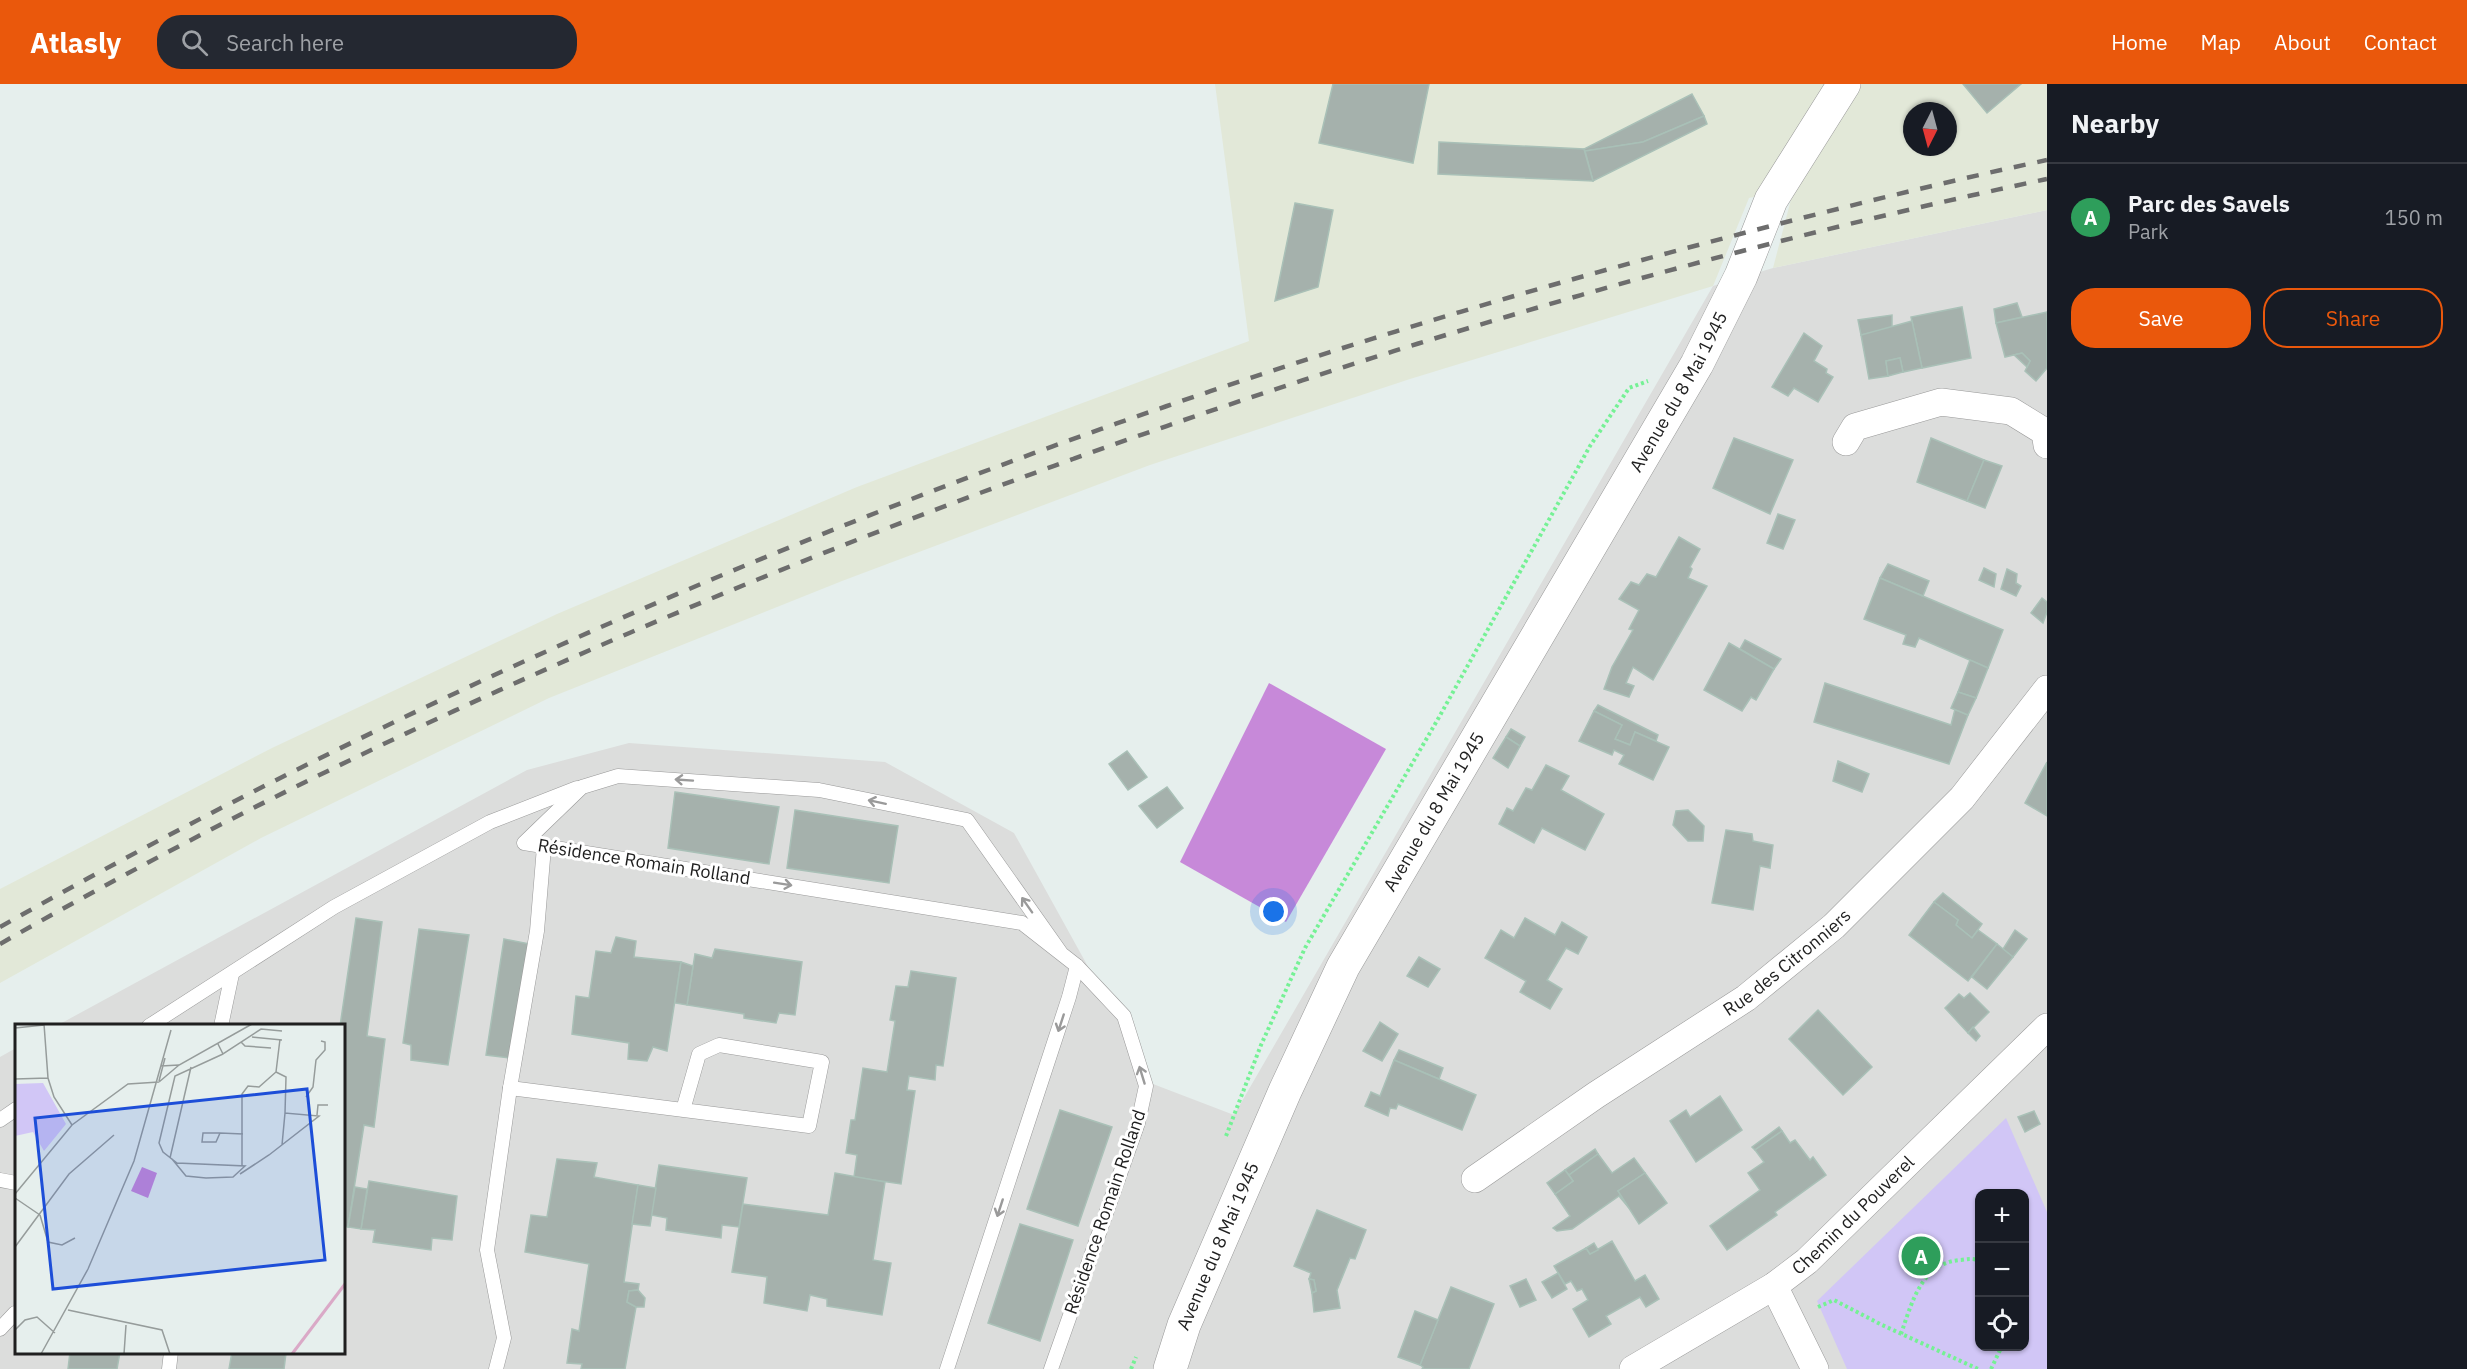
<!DOCTYPE html>
<html lang="en">
<head>
<meta charset="utf-8">
<style>
	:root { --surface:#171b24; --page:#242831; --text:#f1f3f6; --muted:#9ea1a6; --line:#363941; --accent:#ea580c }
	body { margin:0; font-family:"IBM Plex Sans",sans-serif; background:var(--page); color:var(--text) }
	.controls { position:absolute; right:18px; bottom:18px; display:grid; overflow:hidden; border-radius:12px; box-shadow:0 2px 4px #0004 }
	.controls button { width:54px; height:54px; display:grid; place-items:center; padding:0; border:0; border-bottom:2px solid var(--line); background:var(--surface); color:var(--text); font:30px sans-serif }
	.compass { position:absolute; left:1903px; top:18px; width:54px; height:54px; border-radius:50%; background:var(--surface); box-shadow:0 2px 4px #0004; rotate:186deg }
	.you { position:absolute; left:1274px; top:828px; width:21px; height:21px; margin:-15px; border:4px solid #fff; border-radius:50%; background:#1a73e8; box-shadow:0 0 0 9px #1a73e833 }
	.badge { display:grid; place-items:center; width:39px; height:39px; border-radius:50%; background:var(--accent); color:#fff; font-size:20px; font-weight:700 }
	.pin { position:absolute; translate:-50% -50%; border:3px solid #fff; box-shadow:0 2px 6px #0006 }
	.list { margin:0; padding:0; list-style:none }
	h2 { display:flex; justify-content:space-between; align-items:center; height:78px; margin:0; padding:0 24px; font-size:26px }
	h2 small { font-size:20px; font-weight:400; color:var(--muted) }
	.list li { display:grid; grid-template-columns:39px 1fr auto; gap:18px; align-items:center; box-sizing:border-box; height:108px; padding:0 24px; border-top:2px solid var(--line) }
	.list b { display:block; font-size:22px; white-space:nowrap }
	.list p { margin:0; font-size:20px; white-space:nowrap; color:var(--muted) }
	.list em { font-size:20px; font-style:normal; color:var(--muted) }
	.actions { display:flex; gap:12px; padding:18px 24px }
	.actions a { flex:1; padding:14px 0; border:2px solid var(--accent); border-radius:24px; text-align:center; font-size:21px; color:var(--accent) }
	.actions .main { background:var(--accent); color:#fff }
	.icon { flex:none; width:33px; height:33px; fill:none; stroke:currentColor; stroke-width:2; stroke-linecap:round; stroke-linejoin:round }
	.map { position:relative; flex:none; width:2047px; height:1285px; overflow:hidden }
	header { display:flex; align-items:center; gap:36px; box-sizing:border-box; height:84px; padding:0 30px; background:var(--accent); color:#fff }
	header strong { font-size:28px }
	nav { display:flex; gap:33px; margin-inline-start:auto; font-size:21px }
	.search { width:420px; height:54px; background:var(--page); display:flex; align-items:center; gap:15px; box-sizing:border-box; padding:0 21px; border-radius:24px; color:var(--muted); font-size:22px }
	main { display:flex }
	aside { flex:1; background:var(--surface) }
	.map>svg:first-child { display:block }
	.residential { fill:#dcdddc; fill-rule:evenodd }
	.industrial { fill:#e2e8d8; fill-rule:evenodd }
	.park { fill:#d1c6f6; fill-rule:evenodd }
	.pitch { fill:#c789d9 }
	.building { fill:#a5b1ac; stroke:#a9c0b7; stroke-width:1.5 }
	.lines { fill:none; stroke-linecap:round; stroke-linejoin:round }
	.service-casing { stroke:#999; stroke-width:15 }
	.minor-casing { stroke:#999; stroke-width:28 }
	.tertiary-casing { stroke:#999; stroke-width:34 }
	.path { stroke:#75f195; stroke-width:4; stroke-dasharray:3 3; stroke-linecap:butt }
	.service { stroke:#fff; stroke-width:14 }
	.minor { stroke:#fff; stroke-width:27 }
	.tertiary { stroke:#fff; stroke-width:33 }
	.rail { stroke:#6d6d6d; stroke-width:4.5; stroke-dasharray:12 12; stroke-linecap:butt }
	.oneway { stroke:#9a9a9a }
	.labels { text-anchor:middle; stroke-width:6; stroke-linejoin:round; paint-order:stroke }
	.street-label { font-size:18px; fill:#1f1f1f; stroke:#fff }
	.inset-river { fill:none; stroke:#daa9c7; stroke-width:3 }
	.inset-road { fill:none; stroke:#969c9b; stroke-width:1.5 }
	.view { fill:#1d4ed8; fill-opacity:0.15; stroke:#1d4ed8; stroke-width:3 }
	.inset-edge { fill:none; stroke:#1f1f1f; stroke-width:3 }
</style>
</head>
<body>
<header>
<strong>Atlasly</strong>
<div class="search"><svg class="icon" aria-label="search" viewBox="0 0 24 24"><circle cx="10" cy="10" r="6"/><path d="M15 15l6 6"/></svg>Search here</div>
<nav><a>Home</a><a>Map</a><a>About</a><a>Contact</a></nav>
</header>
<main>
<div class="map">
<svg width="2047" height="1285" viewBox="0 0 2047 1285">
	<rect width="100%" height="100%" fill="#e6efed"/>
	<path class="residential" d="M2047,126V1285H0V973L16,964V1268H344V942L58,941L527,686L629,659L885,678L1014,749L1153,1000L1234,1031L1713,202L1773,184ZM1980,1110H2024V1262H1980Z"/>
	<path class="industrial" d="M1215,0H2047V126L1773,184L1794,104L1749,114L1713,202L1410,295L1150,381L842,497L549,614L261,754L0,899V805L272,664L557,530L857,403L1249,257ZM1912,27H1948V63H1912Z"/>
	<path class="park" d="M2006,1034L2047,1128V1285H1847L1817,1217ZM1980,1110H2024V1262H1980Z"/>
	<path class="pitch" d="M1269,599L1386,665L1286,838L1180,778Z"/>
	<g class="building">
		<path d="M1333,0H1429L1413,79L1319,59Z"/>
		<path d="M1963,0H2021L1987,29Z"/>
		<path d="M1692,10L1704,32L1643,58L1585,67L1584,65Z"/>
		<path d="M1704,32L1707,40L1593,97L1585,67L1643,58Z"/>
		<path d="M1439,58L1584,65L1593,97L1438,90Z"/>
		<path d="M1295,119L1333,126L1318,203L1275,217Z"/>
		<path d="M2017,219L2022,233L1996,239L1994,225Z"/>
		<path d="M1962,223L1971,274L1922,284L1911,233Z"/>
		<path d="M2047,228V284L2036,297L2025,287L2030,277L2022,269L2005,273L1996,239Z"/>
		<path d="M1892,231V244L1861,251L1858,236Z"/>
		<path d="M1912,237L1922,284L1903,288L1900,274L1886,277L1888,292L1869,295L1861,251Z"/>
		<path d="M1804,249L1822,262L1814,277L1827,285L1826,289L1833,293L1818,318L1794,304L1788,312L1772,303Z"/>
		<path d="M2022,269L2030,277L2027,283L2014,271Z"/>
		<path d="M1900,274L1903,288L1888,292L1886,277Z"/>
		<path d="M1734,354L1793,376L1770,430L1713,404Z"/>
		<path d="M1931,354L1984,376L1967,417L1917,398Z"/>
		<path d="M1984,376L2002,382L1985,424L1967,417Z"/>
		<path d="M1778,430L1795,436L1783,465L1767,459Z"/>
		<path d="M1679,453L1700,465L1690,483L1692,485L1688,494L1707,502L1653,596L1633,583L1626,599L1634,602L1629,613L1604,605L1612,583L1633,546L1629,545L1639,526L1619,515L1631,498L1639,501L1647,490L1656,493Z"/>
		<path d="M1888,480L1929,497L1923,512L1880,494Z"/>
		<path d="M1984,484L1996,490L1994,503L1979,496Z"/>
		<path d="M2007,485L2017,490L2016,499L2021,502L2016,512L2001,505Z"/>
		<path d="M1880,494L2003,546L1988,584L1919,554L1915,563L1903,560L1906,551L1864,535Z"/>
		<path d="M2042,514L2047,518V528L2043,539L2031,529Z"/>
		<path d="M1745,556L1781,575L1774,585L1740,565Z"/>
		<path d="M1729,559L1774,585L1756,616L1751,613L1742,627L1704,606Z"/>
		<path d="M1970,576L1988,584L1976,614L1958,608Z"/>
		<path d="M1825,599L1951,641L1955,625L1968,631L1949,680L1814,638Z"/>
		<path d="M1958,608L1976,614L1968,631L1951,624Z"/>
		<path d="M1598,621L1658,651L1656,657L1635,648L1630,661L1615,655L1622,641L1594,627Z"/>
		<path d="M1594,627L1622,641L1615,655L1630,661L1635,648L1669,663L1653,696L1619,680L1624,671L1614,666L1612,671L1579,657Z"/>
		<path d="M1511,645L1525,653L1520,662L1506,653Z"/>
		<path d="M1506,653L1520,662L1508,684L1493,674Z"/>
		<path d="M1127,667L1147,693L1128,706L1109,680Z"/>
		<path d="M1838,677L1869,690L1862,708L1833,697Z"/>
		<path d="M2047,678V732L2025,719Z"/>
		<path d="M1546,681L1569,692L1561,706L1604,730L1585,766L1542,744L1534,759L1499,740L1507,724L1513,727L1526,704L1532,706Z"/>
		<path d="M1167,703L1183,724L1157,744L1139,722Z"/>
		<path d="M675,708L779,723L769,780L668,764Z"/>
		<path d="M795,726L898,742L889,799L787,784Z"/>
		<path d="M1688,726L1704,742L1703,757H1688L1673,741L1676,727Z"/>
		<path d="M1726,746L1752,750L1753,757L1773,761L1770,784L1760,782L1753,826L1712,819Z"/>
		<path d="M1943,809L1982,840L1972,854L1956,841L1958,836L1934,818Z"/>
		<path d="M1934,818L1958,836L1956,841L1972,854L1978,846L1997,860L1968,897L1909,851Z"/>
		<path d="M356,834L382,838L367,952L385,955L374,1043L364,1041L348,1143L344,1142V942H340Z"/>
		<path d="M1525,834L1555,851L1562,838L1587,853L1578,870L1566,864L1547,896L1562,905L1550,925L1520,908L1526,897L1485,874L1501,846L1514,854Z"/>
		<path d="M419,845L469,851L448,981L411,976V961L403,959Z"/>
		<path d="M2015,846L2027,855L2013,873L2003,865Z"/>
		<path d="M616,853L636,857L634,873L681,878L667,967L653,963L647,977L628,975L629,959L572,950L576,912L589,914L596,867L611,869Z"/>
		<path d="M504,855L530,860L510,974L486,971Z"/>
		<path d="M1997,860L2013,873L1987,905L1972,893Z"/>
		<path d="M715,865L802,878L795,931L779,929L776,939L744,934V930L687,921L695,870L712,874Z"/>
		<path d="M1419,873L1440,885L1428,903L1407,892Z"/>
		<path d="M681,878L693,882L687,921L675,919Z"/>
		<path d="M911,887L956,894L943,982L936,981L935,996L909,992L907,1006L915,1007L901,1100L854,1093L857,1071L846,1069L851,1036H855L863,984L887,988L895,937L890,936L896,902L908,903Z"/>
		<path d="M1970,909L1989,928L1968,949L1945,924L1959,910L1964,914Z"/>
		<path d="M1818,926L1872,983L1843,1011L1789,955Z"/>
		<path d="M1380,938L1398,950L1382,977L1363,967Z"/>
		<path d="M1973,943L1980,952L1976,957L1968,949Z"/>
		<path d="M1399,966L1443,984L1439,995L1394,976Z"/>
		<path d="M1394,976L1476,1011L1462,1046L1398,1020L1396,1025L1390,1024L1388,1032L1365,1022L1371,1008L1380,1012Z"/>
		<path d="M1720,1012L1742,1046L1696,1078L1670,1037L1686,1026L1690,1033Z"/>
		<path d="M1060,1026L1112,1043L1078,1142L1027,1125Z"/>
		<path d="M2034,1027L2040,1040L2025,1048L2018,1033Z"/>
		<path d="M1779,1043L1782,1047L1755,1066L1752,1063Z"/>
		<path d="M1782,1047L1790,1059L1795,1056L1810,1076L1813,1073L1826,1091L1775,1128L1777,1131L1727,1166L1710,1142L1760,1106L1748,1089L1764,1078L1755,1066Z"/>
		<path d="M1595,1065L1598,1070L1569,1091L1565,1086Z"/>
		<path d="M1598,1070L1612,1089L1634,1074L1645,1089L1618,1107L1629,1124L1619,1112L1572,1145L1557,1147L1553,1144L1570,1132L1555,1110L1573,1097L1569,1091Z"/>
		<path d="M557,1075L597,1079L594,1093L638,1101L624,1198L639,1200L638,1206L629,1207L627,1218L636,1223L625,1285H581L582,1280L567,1279L572,1245L579,1247L589,1180L525,1168L531,1131L547,1133Z"/>
		<path d="M659,1081L747,1094L739,1143L722,1141L721,1154L666,1146L667,1134L651,1131Z"/>
		<path d="M1565,1086L1573,1097L1555,1110L1547,1099Z"/>
		<path d="M835,1089L885,1098L873,1176L891,1179L882,1231L827,1222V1215L810,1211L807,1227L764,1219L767,1193L732,1188L743,1120L828,1131Z"/>
		<path d="M1645,1089L1667,1119L1639,1140L1618,1107Z"/>
		<path d="M369,1097L457,1112L452,1156L432,1154L431,1166L373,1158L375,1146L361,1145Z"/>
		<path d="M638,1101L656,1104L650,1142L632,1140Z"/>
		<path d="M355,1103L367,1105L361,1145L348,1143Z"/>
		<path d="M1317,1126L1366,1146L1355,1175L1350,1174L1337,1206L1340,1224L1314,1228L1312,1209L1316,1207L1314,1196L1309,1195L1311,1189L1294,1182Z"/>
		<path d="M1020,1140L1073,1156L1040,1257L988,1239Z"/>
		<path d="M1612,1157L1635,1197L1645,1191L1659,1215L1646,1223L1640,1213L1606,1232L1611,1240L1589,1253L1573,1225L1588,1216L1582,1205L1577,1207L1571,1197L1565,1200L1554,1182L1586,1164L1590,1170Z"/>
		<path d="M1594,1159L1598,1166L1590,1170L1586,1164Z"/>
		<path d="M1558,1189L1567,1205L1552,1214L1542,1198Z"/>
		<path d="M1309,1195L1314,1196L1316,1207L1312,1209Z"/>
		<path d="M1526,1195L1536,1216L1520,1223L1510,1202Z"/>
		<path d="M1451,1203L1494,1220L1469,1285H1422L1423,1283L1420,1281Z"/>
		<path d="M638,1206L645,1214L644,1223H636L627,1218L629,1207Z"/>
		<path d="M1415,1227L1438,1236L1420,1281L1398,1273Z"/>
		<path d="M70,1268H120L117,1285H68Z"/>
		<path d="M232,1268L286,1269L284,1285H229Z"/>
	</g>
	<g class="lines">
		<g class="service-casing">
			<g id="service">
				<path d="M149,942L334,823L490,738L577,704"/>
				<path d="M221,942L232,890"/>
				<path d="M510,1004L809,1042L822,978L719,961L699,970L683,1026"/>
				<path d="M0,1036L16,1025"/>
				<path d="M0,1096L16,1099"/>
				<path d="M0,1245L15,1229"/>
				<path d="M169,1285L171,1268"/>
				<path d="M496,1285L504,1254L487,1166L510,1004L537,847L544,763"/>
				<path d="M947,1285L1069,913L1077,882"/>
				<path d="M1051,1285L1138,1039L1146,1002L1124,932L1077,882L1022,839L524,759L582,703L618,692L819,706L967,736L1061,869"/>
			</g>
		</g>
		<g class="minor-casing">
			<g id="minor">
				<path d="M1846,358L1855,343L1941,318L2011,327L2045,348L2047,361"/>
				<path id="s1" d="M1475,1095L1596,1011L1746,914L1834,842L1962,714L2047,605"/>
				<path d="M1774,1202L1815,1285"/>
				<path id="s2" d="M1633,1285L1774,1202L1807,1177L2047,943"/>
			</g>
		</g>
		<g class="tertiary-casing">
			<g id="tertiary">
				<path id="s3" d="M1170,1285L1184,1241L1285,1007L1343,883L1697,280L1741,192L1771,116L1844,0"/>
			</g>
		</g>
		<g class="path">
			<path d="M1226,1052L1261,961L1305,864L1438,635L1590,362L1629,304L1648,297"/>
			<path d="M1818,1223L1834,1216L1882,1241L1978,1285"/>
			<path d="M1901,1250C1912,1218 1922,1178 1961,1176C1968,1175 1973,1174 1980,1177"/>
			<path d="M1131,1285L1136,1273"/>
			<path d="M1991,1285L2002,1262"/>
		</g>
		<use href="#service" class="service"/>
		<use href="#minor" class="minor"/>
		<use href="#tertiary" class="tertiary"/>
		<g class="rail">
			<path d="M0,843C528,546 1097,321 1683,165C1804,133 1925,102 2047,76"/>
			<path d="M0,860C342,665 703,508 1073,375C1391,261 1716,165 2047,95"/>
		</g>
	</g>
	<defs><path id="oneway-shaft" d="M-6 0H5M1.5-3L5.5 0L1.5 3" fill="none" stroke-width="1.6" stroke-linecap="round" stroke-linejoin="round" transform="scale(1.5)"/></defs>
	<g class="oneway">
		<use href="#oneway-shaft" transform="translate(684 696) rotate(-176)"/>
		<use href="#oneway-shaft" transform="translate(877 718) rotate(-168)"/>
		<use href="#oneway-shaft" transform="translate(783 800) rotate(9)"/>
		<use href="#oneway-shaft" transform="translate(1027 821) rotate(-125)"/>
		<use href="#oneway-shaft" transform="translate(1061 939) rotate(108)"/>
		<use href="#oneway-shaft" transform="translate(1142 991) rotate(-107)"/>
		<use href="#oneway-shaft" transform="translate(1000 1124) rotate(108)"/>
	</g>
	<g class="labels">
		<g class="street-label">
			<text dy="6" stroke="none"><textPath href="#s3" startOffset="1104">Avenue du 8 Mai 1945</textPath></text>
			<text dy="6" stroke="none"><textPath href="#s3" startOffset="618">Avenue du 8 Mai 1945</textPath></text>
			<text transform="translate(644 778) rotate(9)" y="6">Résidence Romain Rolland</text>
			<text dy="6" stroke="none"><textPath href="#s1" startOffset="380">Rue des Citronniers</textPath></text>
			<text transform="translate(1105 1128) rotate(-71)" y="6">Résidence Romain Rolland</text>
			<text dy="6" stroke="none"><textPath href="#s2" startOffset="270">Chemin du Pouverel</textPath></text>
			<text dy="6" stroke="none"><textPath href="#s3" startOffset="132">Avenue du 8 Mai 1945</textPath></text>
		</g>
	</g>
	<g transform="translate(15 940)">
		<rect width="330" height="330" fill="#e6efed"/>
		<path d="M28,59L51,100L29,127L18,108L0,112V60Z" fill="#d1c6f6"/>
		<path d="M127,143L142,149L133,174L116,167Z" fill="#c789d9"/>
		<path class="inset-river" d="M277,330L330,260"/>
		<path class="inset-road" d="M29,0L33,54L39,73L57,101M0,4L29,1M237,13L267,16M226,18L230,22L256,24M203,20L208,30L246,5L267,7M146,42L164,41M261,48L271,53L270,89M0,55L33,54M144,57L150,34M144,58L164,41L237,0M291,73L298,63L301,36L310,26V18L306,17M302,91L303,81H313M205,109L201,118H187L188,109H205L228,110M155,134L176,43M157,135L171,152L191,154L218,153L230,142L162,139L148,128L144,119L160,52L208,30M227,142V70L233,62L244,63L261,48L265,15M225,150L254,131L304,92L270,89L267,121M0,170L57,101L113,60L144,58M0,174L25,191M25,191L33,218L47,221L60,214M0,223L54,150L99,111M53,286L147,306L155,330M0,306L10,296L22,293L40,309M26,330L73,245L119,137L156,6M109,330L111,301"/>
		<path class="view" d="M292,65L310,236L38,265L20,94Z"/>
		<rect width="330" height="330" class="inset-edge"/>
	</g>
</svg>
<div class="controls">
<button>+</button>
<button>−</button>
<button><svg class="icon" aria-label="locate" viewBox="0 0 24 24"><circle cx="12" cy="12" r="6"/><path d="M12 2v4M12 18v4M2 12h4M18 12h4"/></svg></button>
</div>
<svg class="compass" viewBox="-18 -18 36 36"><path d="M0-13l5 13h-10z" fill="#e53935"/><path d="M0 13l5-13h-10z" fill="#9ea1a6"/></svg>
<div class="you"></div>
<div class="pin badge" style="left:1921px;top:1172px;background:#2e9e5b">A</div>
</div>
<aside>
<h2>Nearby<small></small></h2>
<ul class="list">
<li><span class="badge" style="background:#2e9e5b">A</span><div><b>Parc des Savels</b><p>Park</p></div><em>150 m</em></li>
</ul>
<div class="actions"><a class="main">Save</a><a>Share</a></div>
</aside>
</main>
</body>
</html>
